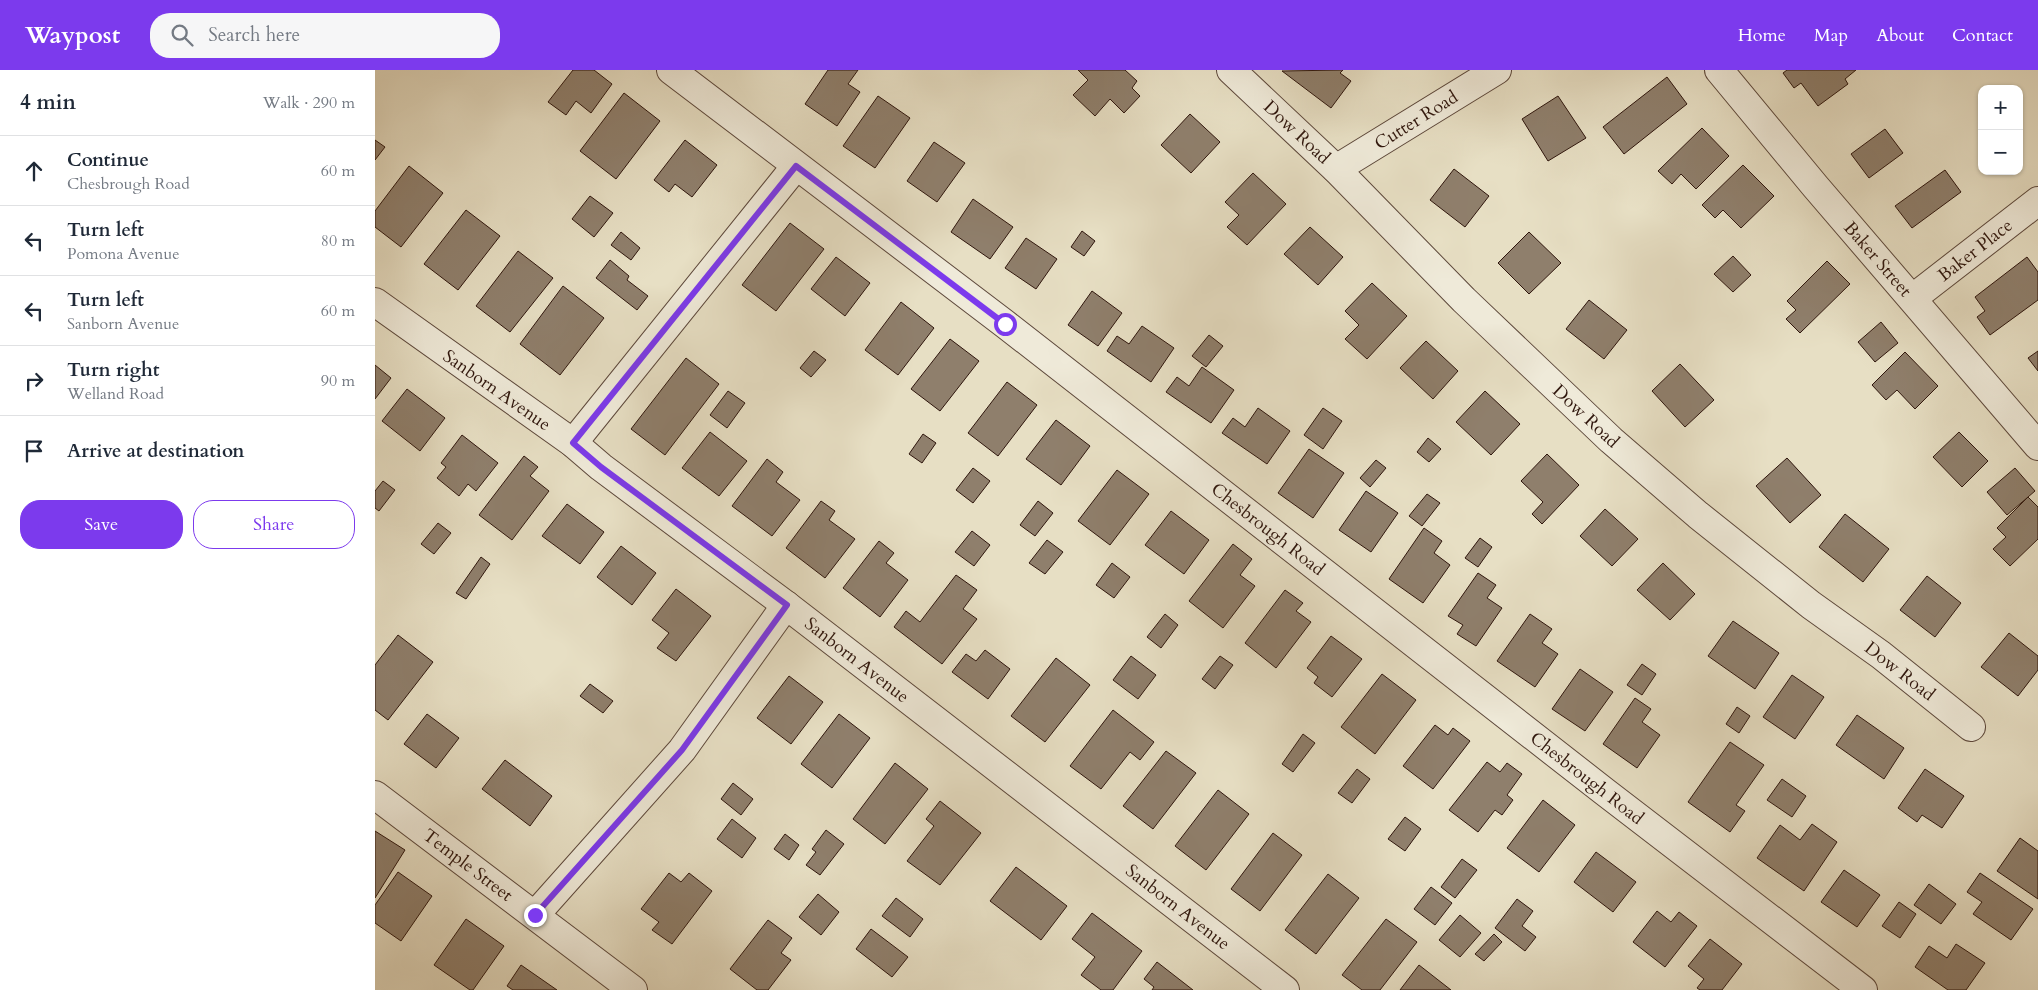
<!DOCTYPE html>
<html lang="en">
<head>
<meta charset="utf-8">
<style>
	:root { --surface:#fff; --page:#f6f6f7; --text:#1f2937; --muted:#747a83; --line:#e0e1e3; --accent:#7c3aed }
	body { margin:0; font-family:Cardo,serif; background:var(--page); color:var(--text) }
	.controls { position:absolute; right:15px; top:15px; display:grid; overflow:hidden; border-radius:10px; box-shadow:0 1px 4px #0004 }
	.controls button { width:45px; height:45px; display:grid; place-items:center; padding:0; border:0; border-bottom:1px solid var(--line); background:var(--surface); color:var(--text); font:25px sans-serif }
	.stop { position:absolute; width:15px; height:15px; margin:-11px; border:4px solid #7c3aed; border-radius:50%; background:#fff }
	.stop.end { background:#7c3aed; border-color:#fff; box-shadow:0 1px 5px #0008 }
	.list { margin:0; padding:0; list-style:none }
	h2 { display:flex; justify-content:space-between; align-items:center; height:65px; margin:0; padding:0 20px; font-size:21px }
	h2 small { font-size:16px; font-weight:400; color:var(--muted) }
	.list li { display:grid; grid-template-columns:32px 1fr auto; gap:15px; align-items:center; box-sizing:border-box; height:70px; padding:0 20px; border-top:1px solid var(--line) }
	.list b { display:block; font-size:19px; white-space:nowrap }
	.list p { margin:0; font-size:16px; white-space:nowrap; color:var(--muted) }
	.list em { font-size:16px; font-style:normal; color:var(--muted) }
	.actions { display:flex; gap:10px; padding:15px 20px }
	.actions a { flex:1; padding:11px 0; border:1px solid var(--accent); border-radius:20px; text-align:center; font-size:18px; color:var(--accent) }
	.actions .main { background:var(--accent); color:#fff }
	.icon { flex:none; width:28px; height:28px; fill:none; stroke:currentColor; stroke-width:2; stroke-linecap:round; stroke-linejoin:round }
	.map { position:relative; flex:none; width:1663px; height:920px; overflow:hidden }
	header { display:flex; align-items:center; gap:30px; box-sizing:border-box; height:70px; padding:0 25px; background:var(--accent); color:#fff }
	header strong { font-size:24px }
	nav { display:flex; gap:28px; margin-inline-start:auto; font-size:18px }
	.search { width:350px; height:45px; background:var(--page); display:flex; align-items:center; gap:12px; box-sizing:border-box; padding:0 18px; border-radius:20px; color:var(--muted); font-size:19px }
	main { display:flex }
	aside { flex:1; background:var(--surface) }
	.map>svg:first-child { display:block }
	.building { fill:#8f7f6c; stroke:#2f160d }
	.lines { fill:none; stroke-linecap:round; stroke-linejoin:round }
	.minor-casing { stroke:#5d483b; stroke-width:30 }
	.minor { stroke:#efead9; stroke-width:28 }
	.route { stroke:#7c3aed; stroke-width:6 }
	.labels { text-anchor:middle; stroke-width:4; stroke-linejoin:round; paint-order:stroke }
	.street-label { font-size:18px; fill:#2f160d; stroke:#efead9 }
</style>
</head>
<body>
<header>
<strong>Waypost</strong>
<div class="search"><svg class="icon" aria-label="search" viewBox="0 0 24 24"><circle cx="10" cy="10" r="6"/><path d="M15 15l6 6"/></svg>Search here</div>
<nav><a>Home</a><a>Map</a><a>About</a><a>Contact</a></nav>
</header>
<main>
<aside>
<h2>4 min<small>Walk · 290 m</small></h2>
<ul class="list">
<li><svg class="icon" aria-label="ahead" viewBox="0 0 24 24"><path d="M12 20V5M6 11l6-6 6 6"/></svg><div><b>Continue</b><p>Chesbrough Road</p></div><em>60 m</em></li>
<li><svg class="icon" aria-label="left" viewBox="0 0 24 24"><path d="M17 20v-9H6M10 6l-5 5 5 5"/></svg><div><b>Turn left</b><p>Pomona Avenue</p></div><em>80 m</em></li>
<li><svg class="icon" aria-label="left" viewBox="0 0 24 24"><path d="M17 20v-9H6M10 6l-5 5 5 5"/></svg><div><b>Turn left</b><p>Sanborn Avenue</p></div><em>60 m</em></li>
<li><svg class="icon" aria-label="right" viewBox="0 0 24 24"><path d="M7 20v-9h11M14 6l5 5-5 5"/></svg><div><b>Turn right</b><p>Welland Road</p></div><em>90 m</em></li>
<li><svg class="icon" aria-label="arrive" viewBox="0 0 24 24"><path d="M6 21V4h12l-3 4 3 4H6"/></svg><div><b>Arrive at destination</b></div></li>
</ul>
<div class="actions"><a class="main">Save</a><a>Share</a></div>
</aside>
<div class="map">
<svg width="1663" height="920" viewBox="0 0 1663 920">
	<rect width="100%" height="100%" fill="#e7dfc4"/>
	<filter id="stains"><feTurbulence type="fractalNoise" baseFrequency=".004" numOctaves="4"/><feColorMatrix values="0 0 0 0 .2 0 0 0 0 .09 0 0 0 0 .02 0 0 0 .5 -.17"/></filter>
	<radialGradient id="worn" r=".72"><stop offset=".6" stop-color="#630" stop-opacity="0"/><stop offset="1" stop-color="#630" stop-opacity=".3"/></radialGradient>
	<g class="building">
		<path d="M198,0H219L237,14L216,43L201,31L191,45L173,32Z"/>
		<path d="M453,0H483L473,14L485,22L462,56L430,34Z"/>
		<path d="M703,0H750L762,11L757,18L765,26L749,43L735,29L720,46L698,25L713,10Z"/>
		<path d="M968,0L965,3L976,11L956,38L907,1Z"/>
		<path d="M1412,0H1481L1470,9L1473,14L1443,36L1426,13L1419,18L1408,3Z"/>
		<path d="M1292,7L1312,34L1249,84L1228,57Z"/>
		<path d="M249,23L285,51L241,109L205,81Z"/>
		<path d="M503,26L535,48L500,98L468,76Z"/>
		<path d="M1183,26L1211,68L1173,91L1147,49Z"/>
		<path d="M815,44L845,72L816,103L786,75Z"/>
		<path d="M1327,58L1354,86L1321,119L1306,104L1297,114L1283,101Z"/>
		<path d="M1510,59L1528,83L1494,108L1476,84Z"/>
		<path d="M0,70L10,77L0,90Z"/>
		<path d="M310,70L342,95L317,127L300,114L294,122L279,110Z"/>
		<path d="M559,72L590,93L562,132L532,111Z"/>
		<path d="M1368,95L1399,126L1366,158L1348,140L1340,148L1327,135Z"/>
		<path d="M34,96L68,123L26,177L0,157V141Z"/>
		<path d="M1079,99L1114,126L1090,157L1055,130Z"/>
		<path d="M1570,100L1586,122L1537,158L1520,136Z"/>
		<path d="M878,103L911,134L872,175L852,157L864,145L850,132Z"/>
		<path d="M215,126L238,143L219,167L197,149Z"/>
		<path d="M598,129L638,157L615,189L576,162Z"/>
		<path d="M91,140L125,166L83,220L49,194Z"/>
		<path d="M415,153L449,179L401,241L367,215Z"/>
		<path d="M935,157L968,187L943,215L909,184Z"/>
		<path d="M707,161L720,171L709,186L696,177Z"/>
		<path d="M246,162L265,178L256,190L236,175Z"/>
		<path d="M1154,162L1186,193L1154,224L1123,193Z"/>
		<path d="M651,168L682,189L661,219L630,198Z"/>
		<path d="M143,181L178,208L135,262L101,236Z"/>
		<path d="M1358,186L1376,205L1358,222L1339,204Z"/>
		<path d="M461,187L495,213L470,246L436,219Z"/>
		<path d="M1652,187L1663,202V230L1615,265L1602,247L1610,241L1600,227Z"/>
		<path d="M235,190L254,206L252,210L273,226L262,240L221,208Z"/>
		<path d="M1452,191L1475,214L1425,263L1411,249L1421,240L1412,231Z"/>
		<path d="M997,213L1032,246L992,289L970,269L984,255L970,241Z"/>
		<path d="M188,216L229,248L185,305L145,274Z"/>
		<path d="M717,221L747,243L723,276L693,255Z"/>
		<path d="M1214,230L1252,260L1229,289L1191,259Z"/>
		<path d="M526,232L559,258L523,305L490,280Z"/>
		<path d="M1506,252L1523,273L1500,292L1483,272Z"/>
		<path d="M767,256L799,278L776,312L732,281L742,266L754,274Z"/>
		<path d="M834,265L848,276L831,297L817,286Z"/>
		<path d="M575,269L604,291L565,341L536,319Z"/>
		<path d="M1051,271L1083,301L1058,329L1025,298Z"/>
		<path d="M439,281L451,290L436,307L425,298Z"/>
		<path d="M1663,281V301L1653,288Z"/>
		<path d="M1530,282L1563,316L1540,339L1522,320L1511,330L1497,315Z"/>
		<path d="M311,288L344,314L290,385L256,359Z"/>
		<path d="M1305,294L1339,330L1310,357L1277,321Z"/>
		<path d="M0,295L16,308L0,329Z"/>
		<path d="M827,297L859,320L836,353L791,322L802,307L814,316Z"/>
		<path d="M632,312L662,335L623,386L593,363Z"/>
		<path d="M32,319L70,348L45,381L7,351Z"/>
		<path d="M353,321L370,333L352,358L335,345Z"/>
		<path d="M1110,321L1145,354L1116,385L1081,352Z"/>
		<path d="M883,338L915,361L892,394L847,363L858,348L870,357Z"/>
		<path d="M948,338L967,351L948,379L929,365Z"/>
		<path d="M681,350L715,376L686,415L651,389Z"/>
		<path d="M335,362L372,391L344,426L307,398Z"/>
		<path d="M1584,362L1613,391L1587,417L1558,387Z"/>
		<path d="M548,364L561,373L547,393L534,384Z"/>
		<path d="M87,365L123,393L101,421L93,414L84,426L62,408L71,397L66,393Z"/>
		<path d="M1053,368L1066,379L1054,392L1042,382Z"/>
		<path d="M934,379L969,403L938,448L903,423Z"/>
		<path d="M1172,384L1204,415L1167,454L1157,444L1168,432L1146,411Z"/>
		<path d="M149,386L163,397L155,406L174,421L137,470L104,445Z"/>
		<path d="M1412,388L1446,425L1415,453L1381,416Z"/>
		<path d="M392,389L408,402L401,412L425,430L397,466L357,436Z"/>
		<path d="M1001,390L1011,398L995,417L985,408Z"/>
		<path d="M598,398L615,411L598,433L581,420Z"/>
		<path d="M1640,398L1660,421L1632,445L1612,422Z"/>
		<path d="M742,400L774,424L735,475L703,451Z"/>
		<path d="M8,411L20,420L4,441L0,438V421Z"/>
		<path d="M991,421L1023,443L996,482L964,460Z"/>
		<path d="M1052,424L1065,433L1047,456L1034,446Z"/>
		<path d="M1653,427L1663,437V469L1635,496L1618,479L1631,467L1622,458Z"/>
		<path d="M446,431L460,441L454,450L480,469L450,508L411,478Z"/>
		<path d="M663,431L678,443L660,466L645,455Z"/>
		<path d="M192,434L229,462L205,494L167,466Z"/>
		<path d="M1230,439L1263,469L1237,496L1205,466Z"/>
		<path d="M796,441L834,470L809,504L770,475Z"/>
		<path d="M1470,444L1514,479L1488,512L1444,477Z"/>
		<path d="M63,453L76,463L59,484L46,474Z"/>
		<path d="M1049,458L1067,471L1059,483L1075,495L1048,533L1014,509Z"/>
		<path d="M597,461L615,475L599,496L580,482Z"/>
		<path d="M1105,468L1117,477L1103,497L1090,488Z"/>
		<path d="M672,470L688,482L670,504L654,493Z"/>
		<path d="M504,471L519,483L511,493L533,510L505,547L468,518Z"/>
		<path d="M858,474L877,489L865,505L880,516L848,558L814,531Z"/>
		<path d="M246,476L281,503L257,535L222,507Z"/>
		<path d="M106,487L115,494L91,529L81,523Z"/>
		<path d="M737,493L755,507L739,528L721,515Z"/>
		<path d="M1288,493L1320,524L1295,550L1262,520Z"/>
		<path d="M1103,503L1121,515L1112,528L1127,538L1101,576L1082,564L1088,555L1073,546Z"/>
		<path d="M581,505L602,520L588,539L602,549L567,594L519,557L531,541L545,552Z"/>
		<path d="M1552,506L1586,533L1560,567L1525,540Z"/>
		<path d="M301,519L336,546L301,591L282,578L294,563L277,550Z"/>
		<path d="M910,520L928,533L921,541L936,552L901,598L870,573Z"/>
		<path d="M790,544L803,555L786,578L772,567Z"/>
		<path d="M1155,544L1177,559L1167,573L1183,584L1160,617L1122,591Z"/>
		<path d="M1358,551L1404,583L1380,619L1333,586Z"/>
		<path d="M1634,563L1663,586V600L1643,626L1606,597Z"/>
		<path d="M23,565L58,592L13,650L0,640V595Z"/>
		<path d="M956,566L987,589L957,627L939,613L943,607L932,598Z"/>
		<path d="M610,580L635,599L613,629L577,602L591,584L601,591Z"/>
		<path d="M756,586L781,605L763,629L738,610Z"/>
		<path d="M845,586L858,595L840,619L827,609Z"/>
		<path d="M681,588L715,615L670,672L636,646Z"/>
		<path d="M1267,594L1281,604L1267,625L1252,615Z"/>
		<path d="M1205,599L1238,622L1210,661L1177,639Z"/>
		<path d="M1007,604L1041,630L1000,684L966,657Z"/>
		<path d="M1417,605L1449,627L1420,669L1388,647Z"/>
		<path d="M414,606L448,632L416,674L382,648Z"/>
		<path d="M215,614L238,631L228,643L205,626Z"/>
		<path d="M1260,628L1276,639L1267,652L1285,665L1262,698L1228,674Z"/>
		<path d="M1362,637L1375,646L1364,663L1351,654Z"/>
		<path d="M738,640L779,672L765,690L755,682L726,719L695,696Z"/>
		<path d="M52,644L84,668L61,698L29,674Z"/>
		<path d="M464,644L495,668L457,718L426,694Z"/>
		<path d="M1482,645L1529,678L1509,709L1461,675Z"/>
		<path d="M1060,655L1073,665L1078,658L1095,671L1058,719L1028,696Z"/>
		<path d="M928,664L940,673L918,702L907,694Z"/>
		<path d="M1355,672L1389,695L1361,735L1370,741L1355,762L1313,732Z"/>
		<path d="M791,681L821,703L778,759L748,736Z"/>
		<path d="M130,690L177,726L155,756L107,719Z"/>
		<path d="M1112,692L1125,702L1132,693L1147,704L1132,725L1138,730L1127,745L1120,740L1103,762L1074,740Z"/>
		<path d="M520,693L553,719L510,774L478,749Z"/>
		<path d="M982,699L995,709L977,733L963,723Z"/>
		<path d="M1550,699L1589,726L1567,758L1547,745L1542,752L1523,738Z"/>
		<path d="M1407,709L1431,726L1417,747L1392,730Z"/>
		<path d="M358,713L378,729L366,745L346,729Z"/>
		<path d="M843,720L874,744L831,800L800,776Z"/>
		<path d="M1168,730L1200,755L1164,802L1132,778Z"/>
		<path d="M565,731L606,763L565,815L532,791L559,756L551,749Z"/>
		<path d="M1030,747L1046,759L1030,781L1013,769Z"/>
		<path d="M357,749L381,768L367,788L342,769Z"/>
		<path d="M1437,754L1462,772L1429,821L1382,788L1405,755L1425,770Z"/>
		<path d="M451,760L469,774L445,805L431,795L441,782L437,779Z"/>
		<path d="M0,761L30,780L0,828Z"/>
		<path d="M898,763L927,785L885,841L856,819Z"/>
		<path d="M410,764L424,775L414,790L399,779Z"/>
		<path d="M1645,768L1663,781V829L1622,801Z"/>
		<path d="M1221,782L1261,812L1238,842L1199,812Z"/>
		<path d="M1087,789L1102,800L1080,828L1066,817Z"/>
		<path d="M641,797L692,836L666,870L615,831Z"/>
		<path d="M1469,800L1505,825L1482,857L1446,832Z"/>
		<path d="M23,802L57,826L26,871L0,853V835Z"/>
		<path d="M294,803L306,812L314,803L337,821L297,874L277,860L284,852L266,839Z"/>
		<path d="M1605,803L1658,839L1636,870L1598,844L1607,832L1592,822Z"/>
		<path d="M953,804L984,828L941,884L910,860Z"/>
		<path d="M1554,814L1581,834L1566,854L1539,835Z"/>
		<path d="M1056,817L1077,833L1060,855L1039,839Z"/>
		<path d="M443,824L464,842L446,865L424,847Z"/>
		<path d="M521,828L548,849L535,867L507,846Z"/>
		<path d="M1142,829L1158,841L1147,856L1161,867L1150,881L1120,858Z"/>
		<path d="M1524,832L1541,844L1525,868L1507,856Z"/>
		<path d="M1282,841L1296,852L1304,842L1322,856L1290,897L1258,872Z"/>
		<path d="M717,843L767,881L738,920H726L706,905L720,887L697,869Z"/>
		<path d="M1085,845L1106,863L1085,887L1064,870Z"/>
		<path d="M91,849L129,876L98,920H95L59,895Z"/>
		<path d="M1011,849L1042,872L1005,920H987L967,905Z"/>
		<path d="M393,850L417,868L406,883L416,890L393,920H382L355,899Z"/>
		<path d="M496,859L533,887L517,907L481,879Z"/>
		<path d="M1119,864L1127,872L1109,891L1100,884Z"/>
		<path d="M1335,869L1367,894L1347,920H1325L1322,918L1329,909L1313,896Z"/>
		<path d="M1581,874L1610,893L1591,920H1573L1540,897L1554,876L1572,888Z"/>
		<path d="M782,892L818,920H777L779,917L769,909Z"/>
		<path d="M146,895L182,920H138L132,916Z"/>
		<path d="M1044,895L1076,920H1025Z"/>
	</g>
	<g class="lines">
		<g class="minor-casing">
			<g id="minor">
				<path d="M296,0L630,254L1230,722L1488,920"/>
				<path d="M856,0L961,99L1089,230L1236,370L1323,445L1436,535L1506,585L1596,657"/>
				<path d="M1344,0L1440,116L1663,376"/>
				<path d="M961,99L1122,0"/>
				<path d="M1538,228L1663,131"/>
				<path d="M0,232L198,373L226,397L411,535L910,920"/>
				<path d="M198,373L421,96"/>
				<path d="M0,725L258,920"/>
				<path d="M160,845L307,680L411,535"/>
			</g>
		</g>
		<use href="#minor" class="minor"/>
	</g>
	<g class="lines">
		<path class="route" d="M160,845L307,680L412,535L226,397L198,373L421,96L630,254"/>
	</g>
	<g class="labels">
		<g class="street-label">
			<text transform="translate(1041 50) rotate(-32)" y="6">Cutter Road</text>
			<text transform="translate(922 62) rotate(43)" y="6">Dow Road</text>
			<text transform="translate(1600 180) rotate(-38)" y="6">Baker Place</text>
			<text transform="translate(1503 189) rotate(49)" y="6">Baker Street</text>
			<text transform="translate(122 320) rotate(35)" y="6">Sanborn Avenue</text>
			<text transform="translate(1211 346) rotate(43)" y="6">Dow Road</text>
			<text transform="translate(893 459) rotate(38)" y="6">Chesbrough Road</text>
			<text transform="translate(482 590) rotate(38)" y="6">Sanborn Avenue</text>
			<text transform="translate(1525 601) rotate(38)" y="6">Dow Road</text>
			<text transform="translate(1212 708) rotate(38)" y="6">Chesbrough Road</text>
			<text transform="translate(93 795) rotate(37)" y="6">Temple Street</text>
			<text transform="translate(803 837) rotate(38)" y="6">Sanborn Avenue</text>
		</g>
	</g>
	<rect width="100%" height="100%" filter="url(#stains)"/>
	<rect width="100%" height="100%" fill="url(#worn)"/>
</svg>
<div class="controls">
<button>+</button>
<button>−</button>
</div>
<div class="stop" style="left:630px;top:254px"></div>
<div class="stop end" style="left:160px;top:845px"></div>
</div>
</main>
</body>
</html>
